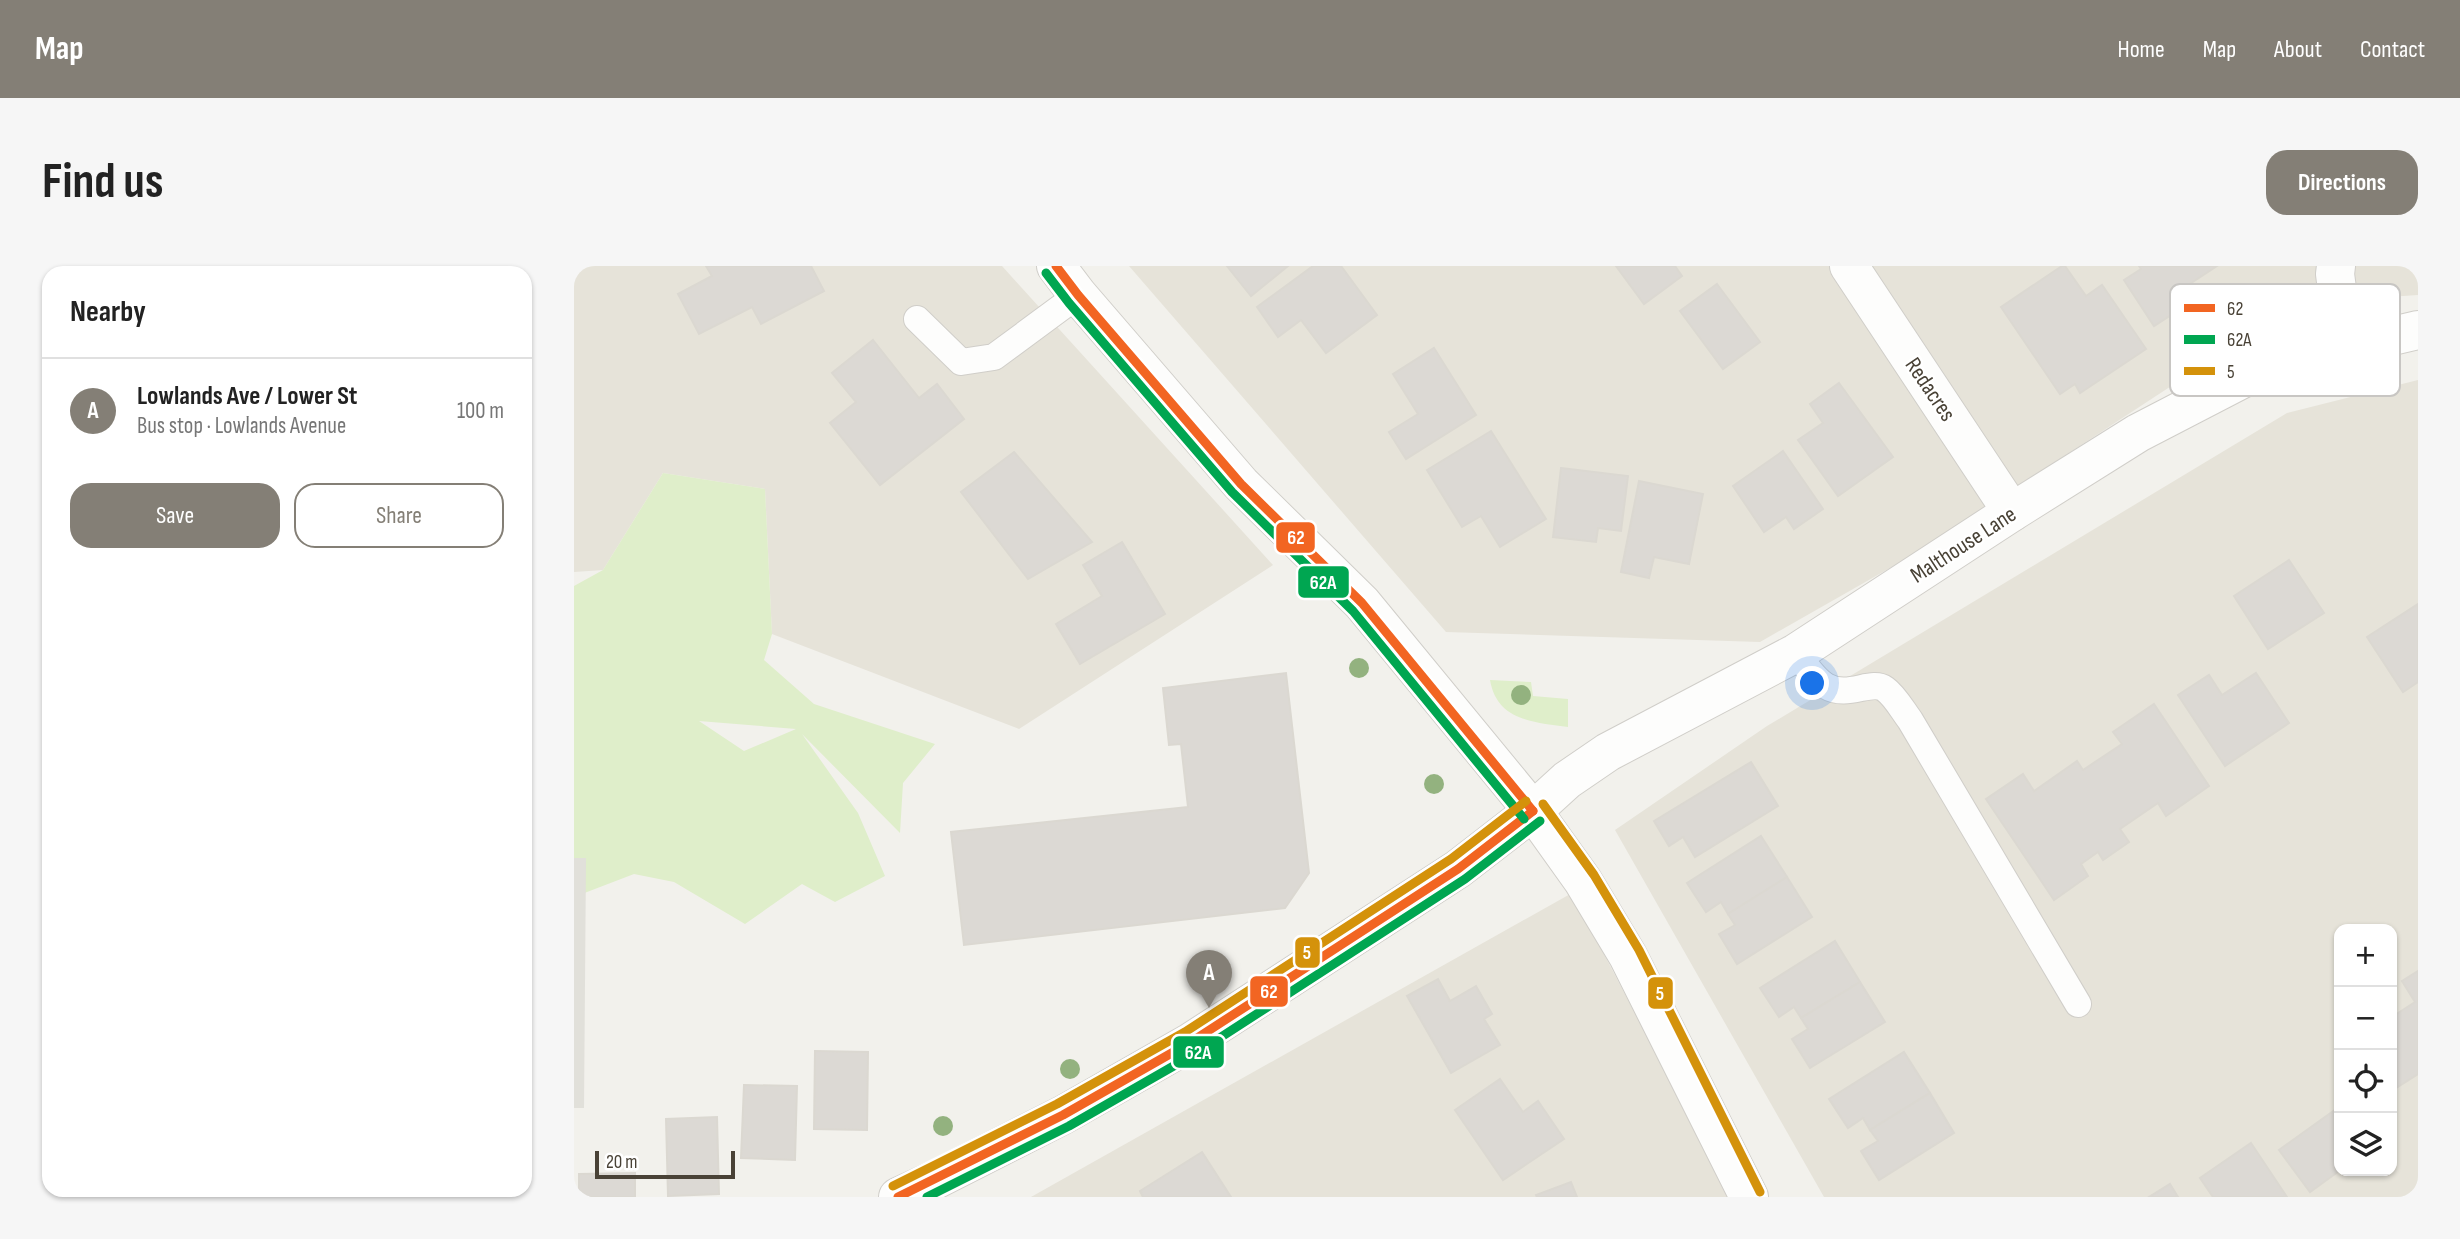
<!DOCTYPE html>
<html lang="en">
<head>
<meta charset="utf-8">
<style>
	:root { --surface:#fff; --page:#f6f6f6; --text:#222; --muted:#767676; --line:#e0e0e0; --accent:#847f76 }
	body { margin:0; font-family:"Sofia Sans Condensed",sans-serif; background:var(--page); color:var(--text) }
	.controls { position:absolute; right:21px; bottom:21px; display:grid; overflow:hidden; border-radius:14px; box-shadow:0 2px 5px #0004 }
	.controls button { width:63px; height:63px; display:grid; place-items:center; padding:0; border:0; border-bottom:2px solid var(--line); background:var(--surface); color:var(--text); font:35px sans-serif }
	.scale { position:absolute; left:21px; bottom:18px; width:140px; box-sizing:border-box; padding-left:7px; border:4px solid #494236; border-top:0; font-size:19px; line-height:24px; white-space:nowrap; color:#494236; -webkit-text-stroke:5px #fff; paint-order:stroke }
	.you { position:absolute; left:1239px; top:418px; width:24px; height:24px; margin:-18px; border:5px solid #fff; border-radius:50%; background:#1a73e8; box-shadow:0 0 0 10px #1a73e833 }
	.badge { display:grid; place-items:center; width:46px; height:46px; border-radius:50%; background:var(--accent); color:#fff; font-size:23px; font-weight:700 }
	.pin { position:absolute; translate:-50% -58px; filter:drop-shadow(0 2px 4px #0008) }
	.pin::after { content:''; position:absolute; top:37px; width:24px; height:21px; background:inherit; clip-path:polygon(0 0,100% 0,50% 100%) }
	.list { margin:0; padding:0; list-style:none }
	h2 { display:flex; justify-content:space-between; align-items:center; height:91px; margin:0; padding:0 28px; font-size:30px }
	h2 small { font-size:23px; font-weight:400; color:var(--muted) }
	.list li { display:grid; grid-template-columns:46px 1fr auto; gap:21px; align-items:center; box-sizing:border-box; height:105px; padding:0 28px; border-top:2px solid var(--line) }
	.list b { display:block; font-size:26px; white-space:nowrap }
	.list p { margin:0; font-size:23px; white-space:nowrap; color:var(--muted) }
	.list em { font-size:23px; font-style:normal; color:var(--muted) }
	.actions { display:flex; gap:14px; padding:21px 28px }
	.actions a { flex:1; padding:16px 0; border:2px solid var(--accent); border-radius:21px; text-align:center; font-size:24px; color:var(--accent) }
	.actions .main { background:var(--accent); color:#fff }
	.icon { flex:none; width:38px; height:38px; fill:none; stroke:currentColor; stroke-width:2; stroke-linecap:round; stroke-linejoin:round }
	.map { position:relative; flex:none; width:1844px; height:931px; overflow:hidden; border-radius:21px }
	header { display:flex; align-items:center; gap:42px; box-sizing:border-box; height:98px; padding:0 35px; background:var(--accent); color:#fff }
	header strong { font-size:33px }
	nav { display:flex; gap:38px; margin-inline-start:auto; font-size:24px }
	.intro { display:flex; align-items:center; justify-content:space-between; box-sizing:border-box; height:168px; padding:0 42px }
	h1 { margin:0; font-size:49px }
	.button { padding:18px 32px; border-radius:21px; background:var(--accent); color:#fff; font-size:24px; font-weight:700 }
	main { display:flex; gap:42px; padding:0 42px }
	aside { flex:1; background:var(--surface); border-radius:21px; box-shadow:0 2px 5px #0004 }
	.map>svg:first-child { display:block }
	.residential { fill:#e6e3d9; fill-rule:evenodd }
	.green { fill:#dfeeca; fill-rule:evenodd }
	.parking { fill:#e1e0da }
	.building { fill:#dcd9d4; stroke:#dbd8d1; stroke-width:2 }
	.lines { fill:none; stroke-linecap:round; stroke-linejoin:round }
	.service-casing { stroke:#d0cec9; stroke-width:28 }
	.minor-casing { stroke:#d0cec9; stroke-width:40 }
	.tertiary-casing { stroke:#d0cec9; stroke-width:40 }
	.service { stroke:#fdfdfc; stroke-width:26 }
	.minor { stroke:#fdfdfc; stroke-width:38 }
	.tertiary { stroke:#fdfdfc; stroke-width:38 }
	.bus-1-casing { stroke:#fff; stroke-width:14 }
	.bus-2-casing { stroke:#fff; stroke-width:14 }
	.bus-3-casing { stroke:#fff; stroke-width:14 }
	.bus-1 { stroke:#f26522; stroke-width:9 }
	.bus-2 { stroke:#00a651; stroke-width:9 }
	.bus-3 { stroke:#d4920b; stroke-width:9 }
	.tree { fill:#93b27f }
	.labels { text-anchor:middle; stroke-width:5; stroke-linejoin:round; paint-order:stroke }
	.street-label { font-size:23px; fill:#494236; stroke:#fff }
	.key { fill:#fff; stroke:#c8c6c3; stroke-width:2 }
	.key-label { font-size:19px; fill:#494236 }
	.line-badge { stroke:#fff; stroke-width:2.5 }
	.badge-label { font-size:19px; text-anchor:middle; font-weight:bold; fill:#fff }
</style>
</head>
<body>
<header>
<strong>Map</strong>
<nav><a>Home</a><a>Map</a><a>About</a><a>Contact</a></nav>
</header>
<div class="intro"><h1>Find us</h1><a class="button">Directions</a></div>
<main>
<aside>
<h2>Nearby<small></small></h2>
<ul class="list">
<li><span class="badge">A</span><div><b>Lowlands Ave / Lower St</b><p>Bus stop · Lowlands Avenue</p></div><em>100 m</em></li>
</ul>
<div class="actions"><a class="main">Save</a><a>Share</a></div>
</aside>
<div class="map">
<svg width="1844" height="931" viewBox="0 0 1844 931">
	<rect width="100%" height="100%" fill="#f2f1ec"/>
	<g class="residential">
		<path d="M0,0H428L699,299L445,463L198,368L191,223L89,207L29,304L0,306Z"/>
		<path d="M555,0H1844V29L1724,37L1344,286L1186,376L872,366Z"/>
		<path d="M1844,114V931H1250L1041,564L1193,460L1713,147ZM1765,663H1818V905H1765Z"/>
		<path d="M998,627L1157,931H457Z"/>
	</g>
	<g class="green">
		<path d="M89,207L191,223L198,368L190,394L240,438L361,478L329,517L326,567L228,468L284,547L311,610L261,636L228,618L171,658L100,616L60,608L0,631V320L29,304ZM125,455L222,463L170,485Z"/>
		<path d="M916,414L957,416L959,430L994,433V461C960,456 923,455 916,414Z"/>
	</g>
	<path class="parking" d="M0,592H12L10,842H0Z"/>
	<g class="building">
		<path d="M132,0H237L250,25L187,58L178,41L125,68L104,28L138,10Z"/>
		<path d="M653,0H714L677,30Z"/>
		<path d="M739,0H767L803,49L752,87L727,54L704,71L683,41Z"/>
		<path d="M1042,0H1101L1108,10L1070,38Z"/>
		<path d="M1488,0H1491L1512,30L1528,19L1572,83L1506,127L1501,118L1486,128L1427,41Z"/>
		<path d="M1565,0H1643L1602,27L1611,40L1580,60L1550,14L1567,3Z"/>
		<path d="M1143,18L1186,76L1149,103L1106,45Z"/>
		<path d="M299,74L345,132L363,118L390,153L306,219L256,157L282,136L258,107Z"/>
		<path d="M860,82L902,149L832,193L815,166L844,148L819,108Z"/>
		<path d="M1265,117L1319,191L1264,230L1224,174L1249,157L1236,138Z"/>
		<path d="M917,165L972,253L926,281L907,250L888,261L853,204Z"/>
		<path d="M1209,185L1249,243L1220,263L1212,251L1190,266L1159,220Z"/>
		<path d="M440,186L518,276L454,313L387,226Z"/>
		<path d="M987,202L1054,210L1047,265L1024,262L1022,276L979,271Z"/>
		<path d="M1065,215L1129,228L1115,298L1080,291L1075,312L1047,306Z"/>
		<path d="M548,276L591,348L506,398L482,358L528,330L509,299Z"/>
		<path d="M1715,294L1750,347L1694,383L1660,330Z"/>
		<path d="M1844,338V416L1829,426L1793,371Z"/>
		<path d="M712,407L735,607L711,642L390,679L377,566L614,541L607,478L595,479L589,422Z"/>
		<path d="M1682,407L1715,457L1651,500L1604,429L1635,409L1648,429Z"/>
		<path d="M1580,438L1635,520L1592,550L1584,537L1546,563L1555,576L1529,594L1524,586L1507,598L1514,610L1480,634L1412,533L1449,508L1460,525L1503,495L1509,504L1548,478L1539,466Z"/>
		<path d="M1177,496L1204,540L1121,591L1109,571L1095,580L1080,555Z"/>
		<path d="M1187,570L1213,611L1154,648L1147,636L1132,646L1113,617Z"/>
		<path d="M1213,611L1238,651L1163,698L1145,668L1161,659L1154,648Z"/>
		<path d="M1261,675L1286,716L1227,752L1220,741L1205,751L1186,722Z"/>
		<path d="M1844,705V808L1822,822L1818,815V751L1841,736L1828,715Z"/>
		<path d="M864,713L876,735L902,720L918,748L910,753L926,779L877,807L833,730Z"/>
		<path d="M1286,716L1311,756L1236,802L1218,773L1234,763L1227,752Z"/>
		<path d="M241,785L294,786L293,864L240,863Z"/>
		<path d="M1330,786L1356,827L1296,864L1289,852L1274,862L1255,833Z"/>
		<path d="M926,813L949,846L964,835L990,873L929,914L881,844Z"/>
		<path d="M170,819L223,820L221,894L167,892Z"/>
		<path d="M1356,827L1380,867L1305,914L1287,885L1304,875L1296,864Z"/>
		<path d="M1765,841V905L1736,926L1705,884Z"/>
		<path d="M143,851L145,928L94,930L92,853Z"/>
		<path d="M1677,877L1713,931H1639L1626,912Z"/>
		<path d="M628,886L657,931H569L566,925Z"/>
		<path d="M61,907V931H5V908Z"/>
		<path d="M997,916L1003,931H963L962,929Z"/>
		<path d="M1596,918L1604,931H1575Z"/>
	</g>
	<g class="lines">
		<g class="service-casing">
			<g id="service">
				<path d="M343,53L387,96L420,91L504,29"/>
				<path d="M1222,387C1231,398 1240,413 1252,420C1274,433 1297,413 1311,423C1321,430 1329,445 1336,454L1504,738"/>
			</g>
		</g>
		<g class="minor-casing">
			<g id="minor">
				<path d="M1275,0L1438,246"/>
				<path d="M1762,0L1761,8L1771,83"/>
				<path d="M959,545L993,514L1034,486L1222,387L1438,246L1564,167L1674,110L1729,91L1844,64"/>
			</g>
		</g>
		<g class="tertiary-casing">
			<g id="tertiary">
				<path d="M482,0L504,29L667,218L788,337L959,545L1009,615L1054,690L1175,931"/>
				<path d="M324,931L361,914L489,849L617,776L884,603L959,545"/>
			</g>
		</g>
		<use href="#service" class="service"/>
		<use href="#minor" class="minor"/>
		<use href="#tertiary" class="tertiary"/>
		<g class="bus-1-casing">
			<g id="bus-1">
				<path d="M482,0L504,29L667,218L788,337L959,545"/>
				<path d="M324,931L489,849L617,776L884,603L959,545"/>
			</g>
		</g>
		<g class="bus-2-casing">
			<g id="bus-2">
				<path d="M472,7L495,37L658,226L779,345L950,553"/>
				<path d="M353,931L495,860L624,786L891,613L966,555"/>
			</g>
		</g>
		<g class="bus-3-casing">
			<g id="bus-3">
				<path d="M969,538L1020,609L1065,684L1186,926"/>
				<path d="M319,920L483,838L611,766L877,593L952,535"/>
			</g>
		</g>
		<use href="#bus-1" class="bus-1"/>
		<use href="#bus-2" class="bus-2"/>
		<use href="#bus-3" class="bus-3"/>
	</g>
	<g class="tree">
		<circle cx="785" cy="402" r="10"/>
		<circle cx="947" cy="429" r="10"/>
		<circle cx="860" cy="518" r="10"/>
		<circle cx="496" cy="803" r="10"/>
		<circle cx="369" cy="860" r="10"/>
	</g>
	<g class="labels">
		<g class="street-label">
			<text transform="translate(1357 123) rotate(56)" y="8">Redacres</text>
			<text transform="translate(1389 278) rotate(-33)" y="8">Malthouse Lane</text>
		</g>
	</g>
	<rect x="1596" y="18" width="230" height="112" rx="10" class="key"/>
	<rect x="1610" y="38" width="31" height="8" fill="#f26522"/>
	<rect x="1610" y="69" width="31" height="9" fill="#00a651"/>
	<rect x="1610" y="101" width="31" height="8" fill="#d4920b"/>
	<g class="key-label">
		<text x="1653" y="49">62</text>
		<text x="1653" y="80">62A</text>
		<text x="1653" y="112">5</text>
	</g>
	<g class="line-badge">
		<rect x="701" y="255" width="41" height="33" rx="7" fill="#f26522"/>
		<rect x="723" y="299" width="53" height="34" rx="7" fill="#00a651"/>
		<rect x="720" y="670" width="27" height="33" rx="7" fill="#d4920b"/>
		<rect x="675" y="709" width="40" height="33" rx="7" fill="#f26522"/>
		<rect x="1073" y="710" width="27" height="34" rx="7" fill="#d4920b"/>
		<rect x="598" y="769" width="53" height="34" rx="7" fill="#00a651"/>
	</g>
	<g class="badge-label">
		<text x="722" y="278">62</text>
		<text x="749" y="323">62A</text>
		<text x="733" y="693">5</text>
		<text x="695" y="732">62</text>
		<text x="1086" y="734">5</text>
		<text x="624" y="793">62A</text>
	</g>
</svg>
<div class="controls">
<button>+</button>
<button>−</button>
<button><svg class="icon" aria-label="locate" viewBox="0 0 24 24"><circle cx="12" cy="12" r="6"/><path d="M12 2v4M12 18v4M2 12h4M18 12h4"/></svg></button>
<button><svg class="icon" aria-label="layers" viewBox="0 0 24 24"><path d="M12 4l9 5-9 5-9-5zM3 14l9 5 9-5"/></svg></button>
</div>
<div class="scale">20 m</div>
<div class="you"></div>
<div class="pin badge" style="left:635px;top:742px">A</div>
</div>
</main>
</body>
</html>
